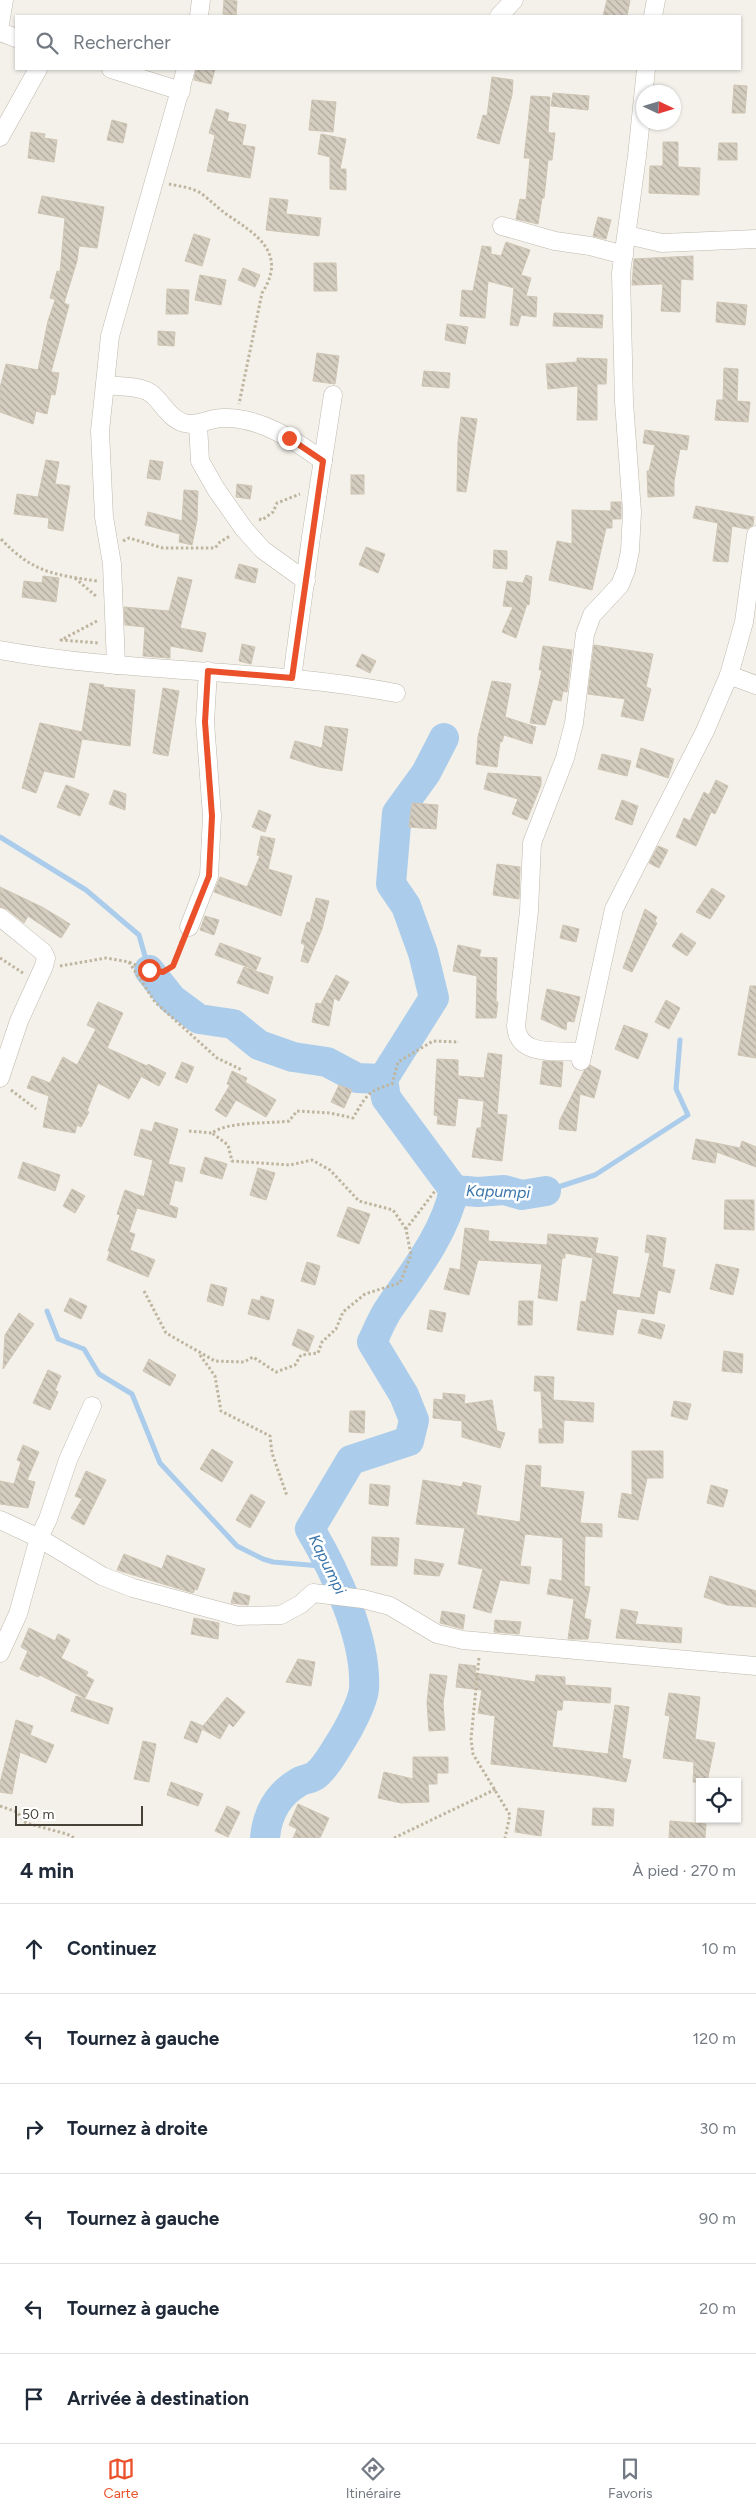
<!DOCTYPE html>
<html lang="fr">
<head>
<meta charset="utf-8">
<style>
	:root { --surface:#fff; --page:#f2f2f3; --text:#1f2937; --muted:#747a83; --line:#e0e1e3; --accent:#ea512a }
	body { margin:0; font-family:Figtree,sans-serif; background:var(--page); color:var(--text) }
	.controls { position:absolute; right:15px; bottom:15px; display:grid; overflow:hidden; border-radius:0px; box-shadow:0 1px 4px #0004 }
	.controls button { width:45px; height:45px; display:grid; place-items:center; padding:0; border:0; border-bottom:1px solid var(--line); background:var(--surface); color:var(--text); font:25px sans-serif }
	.compass { position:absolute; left:636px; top:85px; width:45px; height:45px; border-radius:50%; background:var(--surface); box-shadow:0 1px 4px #0004; rotate:94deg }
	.scale { position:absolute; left:15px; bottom:12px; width:128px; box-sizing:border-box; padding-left:5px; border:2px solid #474238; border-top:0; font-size:14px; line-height:18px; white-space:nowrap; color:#474238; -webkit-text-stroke:4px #fff; paint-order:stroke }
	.stop { position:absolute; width:15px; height:15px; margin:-11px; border:4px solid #ea512a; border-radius:50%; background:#fff }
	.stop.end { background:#ea512a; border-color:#fff; box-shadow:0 1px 5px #0008 }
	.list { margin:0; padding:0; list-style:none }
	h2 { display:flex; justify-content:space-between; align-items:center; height:65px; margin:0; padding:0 20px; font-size:21px }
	h2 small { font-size:16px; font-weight:400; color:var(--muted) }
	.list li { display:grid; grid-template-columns:32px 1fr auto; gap:15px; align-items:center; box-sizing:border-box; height:90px; padding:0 20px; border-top:1px solid var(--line) }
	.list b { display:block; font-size:19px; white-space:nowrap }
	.list em { font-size:16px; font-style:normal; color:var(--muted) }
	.icon { flex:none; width:28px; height:28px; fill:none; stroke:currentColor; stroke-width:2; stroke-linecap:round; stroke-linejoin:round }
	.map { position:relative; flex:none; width:756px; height:1838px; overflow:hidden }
	.search { position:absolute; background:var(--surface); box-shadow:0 1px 4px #0004; left:15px; right:15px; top:15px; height:55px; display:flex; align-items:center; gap:12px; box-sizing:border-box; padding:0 18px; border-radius:0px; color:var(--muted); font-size:19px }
	.sheet { height:605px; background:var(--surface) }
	nav { display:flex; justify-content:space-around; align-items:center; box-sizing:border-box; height:70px; border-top:1px solid var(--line); background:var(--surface); font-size:14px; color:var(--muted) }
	nav a { display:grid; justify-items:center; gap:2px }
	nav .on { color:var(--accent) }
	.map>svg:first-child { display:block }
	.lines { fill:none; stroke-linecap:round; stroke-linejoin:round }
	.stream { stroke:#abcdeb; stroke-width:5 }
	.river { stroke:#abcdeb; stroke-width:30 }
	.building { fill:url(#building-back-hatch); stroke:#cfc5b3 }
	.street-casing { stroke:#beb9ad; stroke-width:19 }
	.path { stroke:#bfb59f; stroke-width:3; stroke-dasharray:2.5 2.5; stroke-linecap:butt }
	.street { stroke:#fff; stroke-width:18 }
	.route { stroke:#ea512a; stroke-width:6 }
	.labels { text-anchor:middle; stroke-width:5; stroke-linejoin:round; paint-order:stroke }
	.water-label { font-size:16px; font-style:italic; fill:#3975ab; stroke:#fff }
</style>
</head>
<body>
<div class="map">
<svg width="756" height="1838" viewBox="0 0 756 1838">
	<defs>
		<pattern id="building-back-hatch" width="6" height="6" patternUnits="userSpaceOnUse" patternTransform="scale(1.25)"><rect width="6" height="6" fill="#d4cdc0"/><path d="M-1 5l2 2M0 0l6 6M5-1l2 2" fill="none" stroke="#aea89d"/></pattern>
	</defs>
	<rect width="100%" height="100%" fill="#f3f1ea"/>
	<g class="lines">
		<g class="stream">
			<path d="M0,837L86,890L139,935L149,970"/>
			<path d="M546,1191L595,1175L688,1115L676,1089L680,1040"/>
			<path d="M47,1311L58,1339L84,1349L99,1374L132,1394L160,1463L237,1546L263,1559L273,1562L333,1567"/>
		</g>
		<g class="river">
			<path d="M149,970L172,999L199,1019L233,1024L259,1045L293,1057L327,1062L357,1078L383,1079L386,1098L454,1190"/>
			<path d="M383,1079L434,998L423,953L406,906L391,884L397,813L426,773L444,738"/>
			<path d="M265,1838C267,1814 278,1794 299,1782C304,1779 311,1779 316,1775C327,1766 333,1753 341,1741C348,1730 363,1702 364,1689C367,1639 335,1571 310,1529L351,1460L409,1441L414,1420L404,1395L372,1342C378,1330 382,1318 390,1307C414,1272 445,1233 454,1190L478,1192L504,1190L522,1195L546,1191"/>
		</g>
	</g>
	<g class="building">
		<path d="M224,0L237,1L236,15L223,14Z"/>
		<path d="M607,0H630L627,16H603Z"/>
		<path d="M196,69H215L211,84L194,80Z"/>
		<path d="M492,77L513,80L512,95L499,144L477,138L483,115L487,116Z"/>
		<path d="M734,85L747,86L745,113H732Z"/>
		<path d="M553,93L589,96L588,110L551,106Z"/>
		<path d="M531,96L550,97L548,133H555L552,160H548L544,198H542L538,224L516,219L520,199L526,200L530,158H524Z"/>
		<path d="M312,100L336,102L333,132L309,130Z"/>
		<path d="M216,109L229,113L227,121L246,125L242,145L255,147L250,178L207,171L215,135L209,133Z"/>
		<path d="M112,120L127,124L123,143L107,140Z"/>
		<path d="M31,132L45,134L44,138L57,140L54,162L28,158Z"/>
		<path d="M321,134L346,139L340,169H346V190L330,189V157L318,154Z"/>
		<path d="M663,142H678V167L700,168L699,195L649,193L650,166H663Z"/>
		<path d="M719,143H737V160H718Z"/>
		<path d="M42,196L104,207L97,248L79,246L77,261L64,303L69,305L51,372L59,373L55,395L51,394L47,414L36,411L33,424L0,412V388L6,364L38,370L48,321L55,300H57L50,298L57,271L60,272L65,218L38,213Z"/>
		<path d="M270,198L288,200L286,214L321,218L319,236L266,230Z"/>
		<path d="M598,217L611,220L606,239L593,236Z"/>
		<path d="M194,234L210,239L202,266L185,261Z"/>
		<path d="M506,242L530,250L521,275L531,278L526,296L537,297L536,317L521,315L518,326L510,325L514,288L488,281L485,318L460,316L462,290L473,291L482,246L491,247V254L501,256Z"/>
		<path d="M693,256V280L681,279L680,312L661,311L663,284L632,285L634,259Z"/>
		<path d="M314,263H336L337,291H314Z"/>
		<path d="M243,268L260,275L255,287L238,280Z"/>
		<path d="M200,275L226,280L221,305L195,300Z"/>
		<path d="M167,289L189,290L188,314H166Z"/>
		<path d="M717,302L747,305L745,325L716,322Z"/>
		<path d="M554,313L603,315L602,328L553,326Z"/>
		<path d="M447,324L468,327L465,344L445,340Z"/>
		<path d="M158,331L175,332L174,346L158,345Z"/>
		<path d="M317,353L339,356L335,384L313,381Z"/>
		<path d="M577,358L607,359L606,384H597V420H577L578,386L548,389L546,364L577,362Z"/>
		<path d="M724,368L738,369L737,401L750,402L748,422L715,420L717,400H723Z"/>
		<path d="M424,371L450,373L449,388L422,386Z"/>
		<path d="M461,417L477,419L466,492L457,491L458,442Z"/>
		<path d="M645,430L689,436L687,450L680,449L674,481V496L648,497L647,471H649L655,445L643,443Z"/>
		<path d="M46,460L59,462L55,484L70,486L63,531L48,528L49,518L14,514L17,494L38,497Z"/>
		<path d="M150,460L163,462L160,480L147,478Z"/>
		<rect x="351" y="475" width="13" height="19"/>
		<path d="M237,484L252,486L250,499L236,497Z"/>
		<path d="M184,490L198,491L197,520L192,545L179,542L180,534L145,525L148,512L182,521Z"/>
		<path d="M611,502H621V519H612V528H606L592,590L549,580L557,541L572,544V510L611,511Z"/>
		<path d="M696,506L754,517L753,525L747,529L732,526L728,562L713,561L718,523L693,518Z"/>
		<path d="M366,547L385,554L378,573L359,565Z"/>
		<path d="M494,550L507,551V569L493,568Z"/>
		<path d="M239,564L258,569L255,583L235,578Z"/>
		<path d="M526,575L532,577L529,605L527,604L516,638L502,632L513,607L503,606L507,581L523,583Z"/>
		<path d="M43,576L59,578L56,602L22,597L24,581L42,583Z"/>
		<path d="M178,577L192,580L180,628L206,633L202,652L170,646V658L143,656L145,627L125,625L124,607L169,611Z"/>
		<path d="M242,644L255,647L251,664L239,661Z"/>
		<path d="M594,645L653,654L646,687L651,689L643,721L621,716L625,699L588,694Z"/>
		<path d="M543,646L572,650L567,692L563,691L561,701L553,699L545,725L530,723L542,670H539Z"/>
		<path d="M362,654L376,661L370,673L356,666Z"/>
		<path d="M492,681L511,684L505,717L536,727L532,744L504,735L502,742L500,741L497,767L476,764L478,737Z"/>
		<path d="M90,683L104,685L103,687L135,690L130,746L82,739L74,778L44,771L36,793L22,788L40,723L82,732Z"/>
		<path d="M163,688L179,691L168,756L153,753Z"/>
		<path d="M325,726L348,729L342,771L319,767L290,758L295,741L322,748Z"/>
		<path d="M641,748L674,759L668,778L636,767Z"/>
		<path d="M602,754L631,761L627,776L598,769Z"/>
		<path d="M488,773L541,777V785L527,820L512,814L518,799L484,789Z"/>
		<path d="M716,780L728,786L715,814L711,812L696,846L676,837L684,818L690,821L704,792L709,795Z"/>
		<path d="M66,785L89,794L80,816L57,807Z"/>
		<path d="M114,790L126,794L125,810L109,804Z"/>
		<path d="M622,800L638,806L632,825L615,819Z"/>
		<path d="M412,803L438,805L436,829L409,827Z"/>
		<path d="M259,810L271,815L265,832L252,827Z"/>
		<path d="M261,836L275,839L268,869L292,876L281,916L214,892L220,877L247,887L260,856L257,855Z"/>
		<path d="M658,846L668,850L659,868L649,863Z"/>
		<path d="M497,864L520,867L519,899L493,895Z"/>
		<path d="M0,887L42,907L70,924L61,938L28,916L24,923L7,909L0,907Z"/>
		<path d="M712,888L725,896L710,919L696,912Z"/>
		<path d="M316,898L329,901L322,929L308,963L301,961L305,945L301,943L307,922L310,923Z"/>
		<path d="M645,909L657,917L655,921L657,923L632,972L623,968Z"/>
		<path d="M205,916L219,920L214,935L200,930Z"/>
		<path d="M563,925L579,929L576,942L560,938Z"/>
		<path d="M681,933L696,943L687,956L672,946Z"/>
		<path d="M220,943L261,958L256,970L215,955Z"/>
		<path d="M458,945L481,950L479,957L497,958L496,1002H498L496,1018H476L477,976L453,971Z"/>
		<path d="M244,967L273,977L268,994L237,983Z"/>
		<path d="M336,975L349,982L339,1001L334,998L329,1026L312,1022L316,1003L321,1004Z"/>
		<path d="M750,986H756V1058L738,1055Z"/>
		<path d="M547,989L580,997L574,1022L567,1021L566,1030L541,1019Z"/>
		<path d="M666,1000L680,1008L669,1029L655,1022Z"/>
		<path d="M98,1002L123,1013L107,1048L147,1066L129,1099L98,1083L87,1111L89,1112L81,1127L77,1125L75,1133L43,1127L49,1096L27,1088L32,1076L50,1083L63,1057L77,1065L96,1029L87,1025Z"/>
		<path d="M624,1025L648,1034L638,1059L615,1049Z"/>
		<path d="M488,1053L502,1055L497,1114L507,1115L502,1161L472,1157L477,1128H481L484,1101L458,1098L455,1126L437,1124L438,1116L434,1115L437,1059L458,1060V1076L484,1078Z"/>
		<path d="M543,1061L563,1062L561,1087L540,1084Z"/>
		<path d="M182,1062L194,1067L187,1083L175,1078Z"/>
		<path d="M148,1064L166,1073L159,1086L142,1077Z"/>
		<path d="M590,1065L601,1071L594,1098L580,1094L576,1131L559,1129L560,1120L584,1071Z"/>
		<path d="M232,1071L247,1078L245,1082L276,1100L266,1117L236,1100L226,1117L215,1110L230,1085L227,1084Z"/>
		<path d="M339,1085L352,1090L344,1108L331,1102Z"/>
		<path d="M155,1122L178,1129L168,1164L185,1168L182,1182L175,1180L169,1205L178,1208L176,1218L137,1208L129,1232L135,1234L130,1250L155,1260L148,1277L107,1260L110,1251H108L120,1215L117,1214L125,1190L144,1197L153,1160L134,1155L141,1129L152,1132Z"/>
		<path d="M696,1139L740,1148L742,1141L756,1147V1167L717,1152L715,1163L692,1159Z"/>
		<path d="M205,1157L227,1164L222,1179L200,1173Z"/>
		<path d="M23,1162L60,1175L55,1191L18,1178Z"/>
		<path d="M258,1168L275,1173L266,1200L250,1195Z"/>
		<path d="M72,1189L85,1196L75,1213L63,1206Z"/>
		<path d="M725,1200H754V1230L724,1229Z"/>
		<path d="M348,1207L370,1214L359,1244L337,1236Z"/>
		<path d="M465,1228L489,1231L488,1241L547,1245L548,1234L598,1238L595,1253L618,1257L612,1294L640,1298L650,1253L645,1252L647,1235L666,1238L662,1267L675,1270L670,1293L658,1290L654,1314L617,1309L613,1335L577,1330L581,1301L586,1302L593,1258L565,1253V1258H562L557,1301L538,1298L542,1264L478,1260L469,1295L444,1289L450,1268L460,1270Z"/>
		<path d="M307,1262L320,1266L315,1285L301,1281Z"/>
		<path d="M716,1264L739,1269L733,1295L710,1289Z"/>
		<path d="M211,1284L227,1288L223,1306L207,1301Z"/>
		<path d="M261,1296L274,1300L269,1320L248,1314L252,1299L260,1301Z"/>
		<path d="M70,1298L87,1306L81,1319L64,1311Z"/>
		<path d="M519,1301H533L532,1325H518Z"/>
		<path d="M430,1310L446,1313L442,1332L427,1329Z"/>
		<path d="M19,1313L34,1324L3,1369L5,1335Z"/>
		<path d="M642,1319L665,1325L661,1339L638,1333Z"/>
		<path d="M298,1329L314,1336L308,1352L292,1345Z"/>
		<path d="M724,1351L743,1354L742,1373L722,1371Z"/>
		<path d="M149,1359L176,1375L170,1386L143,1371Z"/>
		<path d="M48,1370L61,1376L55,1390L58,1392L50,1410L33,1403Z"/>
		<path d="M535,1376L554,1377L553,1400L594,1403L593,1422L564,1420L563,1443H539V1429H543L541,1391H534Z"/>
		<path d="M443,1393L465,1395L464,1404L492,1400L497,1431L505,1433L500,1448L462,1437V1421L433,1418L434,1399L443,1400Z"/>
		<path d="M674,1401L691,1404L687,1420L671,1416Z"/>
		<path d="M350,1411H365L364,1433L349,1432Z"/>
		<path d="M23,1445L39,1452L27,1480L35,1482L28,1508L0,1504V1481L14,1484L21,1462L17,1460Z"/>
		<path d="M212,1449L233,1462L222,1482L200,1469Z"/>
		<path d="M632,1451H663V1478H647L638,1520L618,1517L622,1493L632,1495Z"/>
		<path d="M526,1465L541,1466L540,1487L584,1492L580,1523L602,1524V1537L585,1536L584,1586L590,1587L584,1618L591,1620L588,1639H568L574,1599L547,1594L550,1579L562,1581L563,1538L525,1534L520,1566L531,1567L529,1584L500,1580L491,1613L473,1608L483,1569L458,1564L465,1528L416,1524L423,1480L462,1487L463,1482L481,1486L476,1515L520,1522Z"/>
		<path d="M86,1471L106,1480L84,1525L71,1518L82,1499L75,1496Z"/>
		<path d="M370,1484L390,1486L388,1506L369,1504Z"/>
		<path d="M711,1485L728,1490L723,1507L707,1503Z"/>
		<path d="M251,1494L265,1502L250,1528L236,1520Z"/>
		<path d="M372,1537L399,1538L397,1566L371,1565Z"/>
		<path d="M124,1554L162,1569L167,1555L205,1569L197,1590L195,1589L193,1593L117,1570Z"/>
		<path d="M415,1559L444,1564L439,1576L414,1574Z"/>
		<path d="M710,1576L756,1591V1607L727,1605L704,1597Z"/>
		<path d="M234,1592L250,1596L248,1605L231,1603Z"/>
		<path d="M621,1609L638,1612L635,1624L682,1628L681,1643L616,1638Z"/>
		<path d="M442,1611L465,1615L463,1629L440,1623Z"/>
		<path d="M194,1618L219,1623L218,1639L191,1634Z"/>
		<path d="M495,1620L521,1622L519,1634L494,1632Z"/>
		<path d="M29,1628L55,1641L58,1634L70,1640L61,1658L88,1672L86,1676L94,1680L85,1698L40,1675L38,1677L20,1669L28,1651L21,1647Z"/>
		<path d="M298,1659L315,1662L311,1686L286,1682Z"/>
		<path d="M459,1664L476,1666L475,1673L535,1682L536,1675L565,1677V1685L611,1688L610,1703L563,1700L562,1710H557L552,1747L608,1754L615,1705L629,1707L622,1758L631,1760L626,1782L595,1776L491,1764L495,1716L478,1713L482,1690L456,1687Z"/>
		<path d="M430,1674L447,1676L443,1703L445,1730L429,1731L427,1703Z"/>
		<path d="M669,1693L700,1697L695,1739L715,1743L707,1782H693L694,1762L663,1758L670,1716L665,1715Z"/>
		<path d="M76,1696L113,1708L108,1724L71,1711Z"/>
		<path d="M227,1697L245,1712L233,1727L229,1723L220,1739L202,1729L197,1743L184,1738L191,1721L203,1726Z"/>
		<path d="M16,1720L33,1726L30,1735L54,1745L46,1763L20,1752L12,1794L0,1792V1783Z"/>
		<path d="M143,1741L156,1744L149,1782L134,1779Z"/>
		<path d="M413,1757H448V1773H437V1784H428L429,1802L401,1803L378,1798L384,1772L413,1779Z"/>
		<path d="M171,1782L203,1794L198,1806L167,1795Z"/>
		<path d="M298,1804L329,1818L320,1838H293L297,1829L289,1825Z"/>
		<path d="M227,1806L240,1812L228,1837L215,1831Z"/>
		<path d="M518,1808L544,1811L541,1836L515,1832Z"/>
		<path d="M593,1808L614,1809L613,1826L592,1825Z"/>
		<path d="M670,1821L706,1824L705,1838H669Z"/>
	</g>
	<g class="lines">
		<g class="street-casing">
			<g id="street">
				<path d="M199,16L201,0"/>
				<path d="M499,16L514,0"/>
				<path d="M653,16L656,0"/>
				<path d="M0,24L4,0"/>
				<path d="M0,32L16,38"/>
				<path d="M111,69L181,91"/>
				<path d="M0,137L38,69"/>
				<path d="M502,226L555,241L590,246L624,255"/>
				<path d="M627,235L662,243L756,239"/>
				<path d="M105,385C119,387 143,385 153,395C164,405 169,418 184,423C197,427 210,418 222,418C258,416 295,440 323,461"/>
				<path d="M198,424L200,461L216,489L244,529L263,550L306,581"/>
				<path d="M0,650C131,674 266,668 396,693"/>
				<path d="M116,665L112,564L104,517L100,431L110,336L186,69"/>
				<path d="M729,675L756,685"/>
				<path d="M292,678L311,537L333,395"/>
				<path d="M0,917L43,952L46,958L44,966L19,1021L0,1078"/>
				<path d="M189,927L209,876L212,816L205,722L208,671"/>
				<path d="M583,1052C559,1050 518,1058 516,1026L529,911L532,843L565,758L574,723L585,634L592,615L620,585L626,570L630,551L632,512L624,402L621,273L637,156L646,69"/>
				<path d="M581,1061L614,909L705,731L729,675L744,622L756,535"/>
				<path d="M0,1520L39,1538L102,1576L133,1588L238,1616L281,1615L301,1604L313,1593L363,1599L390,1606L437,1634L463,1640L756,1666"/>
				<path d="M0,1653L18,1614L39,1538L48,1519L68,1460L92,1406"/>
			</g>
		</g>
		<g class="path">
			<path d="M169,184C179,186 194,188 202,194C211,201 218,208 226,214C256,234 288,253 262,293L239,404"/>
			<path d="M259,519L262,520L273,512L277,503L300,494"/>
			<path d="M1,539C32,572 54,575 97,581"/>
			<path d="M123,541L129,538L163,548H215L220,542L230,536"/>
			<path d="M75,578L97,597"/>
			<path d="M97,621L61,640L99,643"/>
			<path d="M0,958L23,973"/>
			<path d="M129,962C145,969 157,975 173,966L181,941"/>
			<path d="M60,966L106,958L129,962L155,1002L217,1058L242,1070"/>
			<path d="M11,1090L36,1109"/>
			<path d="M189,1131L212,1133"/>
			<path d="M406,1229L393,1210L359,1201L330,1170L312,1160L290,1165L232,1161L228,1145L212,1133C229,1121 266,1124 289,1121L297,1111L330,1113L353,1118C366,1096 367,1091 392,1084L398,1062L433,1041L459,1042"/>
			<path d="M144,1291L166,1333L215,1361L244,1362L253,1357L276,1372L295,1365L301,1355L318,1353L322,1342L336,1329L343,1312L365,1294L400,1283L411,1255L406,1229L435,1191"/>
			<path d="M200,1355L215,1376L221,1411L270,1436L272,1453L287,1496"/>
			<path d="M479,1658L471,1739L473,1754L510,1815L505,1838"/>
			<path d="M0,1806L17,1812L26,1823L67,1834L74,1838"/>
			<path d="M394,1838L496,1789"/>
		</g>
		<use href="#street" class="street"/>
	</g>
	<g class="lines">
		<path class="route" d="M149,970L163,972L173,966L209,876L212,816L205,722L208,671L292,678L323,461L289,438"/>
	</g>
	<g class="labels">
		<g class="water-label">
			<text transform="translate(498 1191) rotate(2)" y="6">Kapumpi</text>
			<text transform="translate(328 1564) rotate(64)" y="6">Kapumpi</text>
		</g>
	</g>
</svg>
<div class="controls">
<button><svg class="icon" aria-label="locate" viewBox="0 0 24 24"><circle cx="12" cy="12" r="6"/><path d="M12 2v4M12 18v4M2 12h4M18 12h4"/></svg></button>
</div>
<svg class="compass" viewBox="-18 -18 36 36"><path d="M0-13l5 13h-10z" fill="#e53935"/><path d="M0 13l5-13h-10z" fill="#747a83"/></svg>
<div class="scale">50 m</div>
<div class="stop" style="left:149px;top:970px"></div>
<div class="stop end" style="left:289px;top:438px"></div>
<div class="search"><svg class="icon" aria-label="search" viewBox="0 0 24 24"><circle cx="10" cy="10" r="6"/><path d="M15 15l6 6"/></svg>Rechercher</div>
</div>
<section class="sheet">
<h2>4 min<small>À pied · 270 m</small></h2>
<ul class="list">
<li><svg class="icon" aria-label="ahead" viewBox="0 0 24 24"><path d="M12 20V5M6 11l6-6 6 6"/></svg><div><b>Continuez</b></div><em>10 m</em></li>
<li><svg class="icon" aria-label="left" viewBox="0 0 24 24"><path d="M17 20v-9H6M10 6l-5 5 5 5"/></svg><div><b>Tournez à gauche</b></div><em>120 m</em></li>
<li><svg class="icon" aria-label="right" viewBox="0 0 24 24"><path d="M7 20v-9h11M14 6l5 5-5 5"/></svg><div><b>Tournez à droite</b></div><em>30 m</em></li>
<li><svg class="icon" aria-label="left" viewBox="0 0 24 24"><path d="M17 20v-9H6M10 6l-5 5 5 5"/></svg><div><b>Tournez à gauche</b></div><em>90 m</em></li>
<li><svg class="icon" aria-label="left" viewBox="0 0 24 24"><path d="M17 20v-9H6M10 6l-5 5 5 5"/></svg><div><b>Tournez à gauche</b></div><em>20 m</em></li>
<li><svg class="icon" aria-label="arrive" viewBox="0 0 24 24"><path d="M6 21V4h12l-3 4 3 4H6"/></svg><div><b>Arrivée à destination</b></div></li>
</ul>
</section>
<nav>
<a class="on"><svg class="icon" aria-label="map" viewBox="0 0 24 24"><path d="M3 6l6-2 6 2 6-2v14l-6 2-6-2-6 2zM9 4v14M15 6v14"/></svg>Carte</a>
<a><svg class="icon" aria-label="directions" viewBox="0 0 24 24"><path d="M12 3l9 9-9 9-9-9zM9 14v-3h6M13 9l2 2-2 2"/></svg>Itinéraire</a>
<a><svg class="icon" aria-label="saved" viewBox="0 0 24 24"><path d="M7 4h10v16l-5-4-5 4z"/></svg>Favoris</a>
</nav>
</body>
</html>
